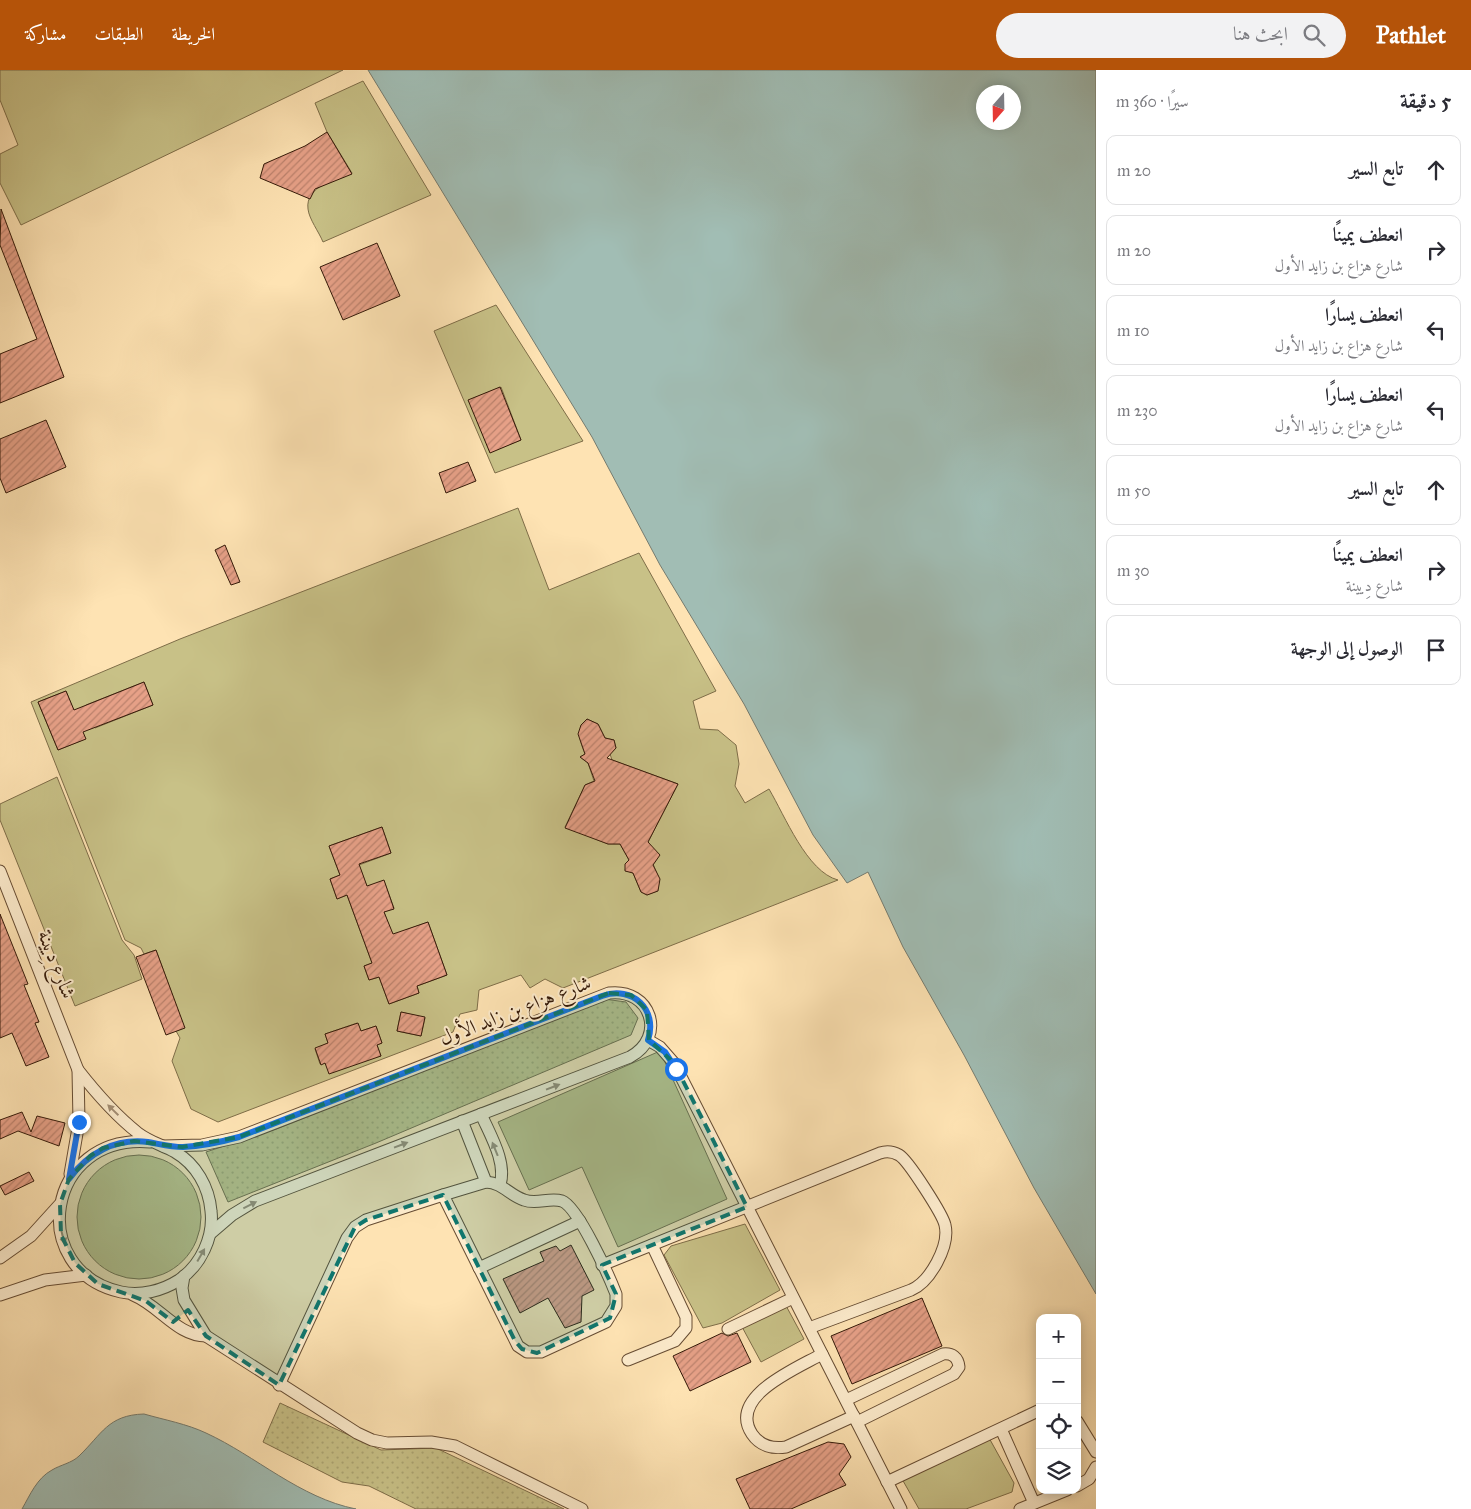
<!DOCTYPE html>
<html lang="ar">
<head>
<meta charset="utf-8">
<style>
	:root { --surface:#fff; --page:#f2f2f3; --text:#2b2b33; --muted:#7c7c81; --line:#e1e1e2; --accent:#b45309 }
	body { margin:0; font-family:"IM FELL Great Primer",Amiri,serif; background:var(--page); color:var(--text); direction:rtl }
	.controls { position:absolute; right:15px; bottom:15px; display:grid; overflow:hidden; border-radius:10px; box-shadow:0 2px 12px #0003 }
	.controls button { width:45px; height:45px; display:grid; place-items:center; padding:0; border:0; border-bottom:1px solid var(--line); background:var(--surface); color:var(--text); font:25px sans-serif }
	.compass { position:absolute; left:976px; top:15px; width:45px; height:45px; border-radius:50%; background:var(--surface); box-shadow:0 2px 12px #0003; rotate:200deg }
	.stop { position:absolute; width:15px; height:15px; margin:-11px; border:4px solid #1a73e8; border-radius:50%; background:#fff }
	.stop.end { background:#1a73e8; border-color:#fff; box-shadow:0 1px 5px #0008 }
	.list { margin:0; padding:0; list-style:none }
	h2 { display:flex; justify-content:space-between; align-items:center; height:65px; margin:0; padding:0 20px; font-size:21px }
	h2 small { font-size:16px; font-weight:400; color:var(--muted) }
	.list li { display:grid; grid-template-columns:32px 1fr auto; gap:15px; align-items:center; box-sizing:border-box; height:70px; margin:0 10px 10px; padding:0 10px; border:1px solid var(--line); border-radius:10px }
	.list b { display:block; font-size:19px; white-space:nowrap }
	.list p { margin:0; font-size:16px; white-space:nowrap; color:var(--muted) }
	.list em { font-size:16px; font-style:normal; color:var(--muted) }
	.icon { flex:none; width:28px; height:28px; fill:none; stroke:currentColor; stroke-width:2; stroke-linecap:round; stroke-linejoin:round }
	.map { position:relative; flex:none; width:1096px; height:1439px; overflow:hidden; direction:ltr }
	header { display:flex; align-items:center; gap:30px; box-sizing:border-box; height:70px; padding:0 25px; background:var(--accent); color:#fff }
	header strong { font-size:24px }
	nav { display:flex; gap:28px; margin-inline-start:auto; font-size:18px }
	.search { width:350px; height:45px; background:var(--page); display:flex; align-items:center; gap:12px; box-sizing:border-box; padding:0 18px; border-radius:28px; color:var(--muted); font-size:19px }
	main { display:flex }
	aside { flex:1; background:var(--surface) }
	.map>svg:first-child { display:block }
	.green { fill:#c8c187; stroke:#7e6d48; fill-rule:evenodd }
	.park { fill:url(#park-dots); stroke:#7e6d48 }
	.water { fill:#a1bdb4; stroke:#757b6f; fill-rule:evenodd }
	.building { fill:url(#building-hatch); stroke:#341908 }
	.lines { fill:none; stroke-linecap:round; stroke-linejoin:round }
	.minor-casing { stroke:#664c33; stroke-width:13 }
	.minor { stroke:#feedce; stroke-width:11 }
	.oneway { fill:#a38e75 }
	.route { stroke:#1a73e8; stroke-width:6 }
	.marked { fill:#0f766e; fill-opacity:0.2; stroke:#0f766e; stroke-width:4; stroke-dasharray:10 6; stroke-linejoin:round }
	.labels { text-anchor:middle; stroke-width:4; stroke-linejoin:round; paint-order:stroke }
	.street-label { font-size:20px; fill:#341908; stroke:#feedce }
</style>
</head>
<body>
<header>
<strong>Pathlet</strong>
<div class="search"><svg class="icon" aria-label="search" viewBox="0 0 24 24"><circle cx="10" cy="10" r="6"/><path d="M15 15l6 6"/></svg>ابحث هنا</div>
<nav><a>الخريطة</a><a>الطبقات</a><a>مشاركة</a></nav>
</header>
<main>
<aside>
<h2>5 دقيقة<small>سيرًا · 360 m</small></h2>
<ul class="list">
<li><svg class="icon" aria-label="ahead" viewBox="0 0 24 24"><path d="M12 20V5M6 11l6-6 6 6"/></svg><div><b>تابع السير</b></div><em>20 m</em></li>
<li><svg class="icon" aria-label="right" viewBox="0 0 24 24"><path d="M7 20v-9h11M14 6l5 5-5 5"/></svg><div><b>انعطف يمينًا</b><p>شارع هزاع بن زايد الأول</p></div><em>20 m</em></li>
<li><svg class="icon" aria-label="left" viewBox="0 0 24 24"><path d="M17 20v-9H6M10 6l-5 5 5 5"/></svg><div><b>انعطف يسارًا</b><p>شارع هزاع بن زايد الأول</p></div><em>10 m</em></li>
<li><svg class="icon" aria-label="left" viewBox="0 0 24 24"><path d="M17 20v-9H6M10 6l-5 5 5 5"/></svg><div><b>انعطف يسارًا</b><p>شارع هزاع بن زايد الأول</p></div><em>230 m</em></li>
<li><svg class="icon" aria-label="ahead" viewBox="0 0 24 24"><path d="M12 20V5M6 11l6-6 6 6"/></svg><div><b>تابع السير</b></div><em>50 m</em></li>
<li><svg class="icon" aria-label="right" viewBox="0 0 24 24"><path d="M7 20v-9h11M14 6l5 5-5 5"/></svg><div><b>انعطف يمينًا</b><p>شارع دِيينة</p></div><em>30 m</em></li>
<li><svg class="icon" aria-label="arrive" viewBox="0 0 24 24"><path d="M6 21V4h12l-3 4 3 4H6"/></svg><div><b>الوصول إلى الوجهة</b></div></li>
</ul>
</aside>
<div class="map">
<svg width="1096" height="1439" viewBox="0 0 1096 1439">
	<defs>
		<pattern id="park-dots" width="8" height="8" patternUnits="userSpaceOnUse" patternTransform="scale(1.25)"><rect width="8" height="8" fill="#c8c187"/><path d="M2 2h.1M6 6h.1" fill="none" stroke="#aca573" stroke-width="1.8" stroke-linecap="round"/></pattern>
		<pattern id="building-hatch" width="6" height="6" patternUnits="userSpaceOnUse" patternTransform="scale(1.25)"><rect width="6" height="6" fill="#e7a188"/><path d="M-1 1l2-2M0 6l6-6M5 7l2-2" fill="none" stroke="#bc826d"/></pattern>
	</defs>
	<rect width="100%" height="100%" fill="#fee3b3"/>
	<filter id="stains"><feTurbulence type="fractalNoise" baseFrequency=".004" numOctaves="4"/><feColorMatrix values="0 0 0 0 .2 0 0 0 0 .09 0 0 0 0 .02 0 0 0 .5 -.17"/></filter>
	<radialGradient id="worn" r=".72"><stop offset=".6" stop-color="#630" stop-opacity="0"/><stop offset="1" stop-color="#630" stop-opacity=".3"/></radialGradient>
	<g class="green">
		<path d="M0,0H343L21,155L0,113V84L18,75L0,30Z"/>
		<path d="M363,11L431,125L323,172C319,162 309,149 308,139C305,116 336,110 352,103L327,62L315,33Z"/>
		<path d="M496,235L583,371L495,403L434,261ZM501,317L521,370L490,382L469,330Z"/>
		<path d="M518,438L549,520L639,483L716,621L693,631L700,659L718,660L736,675L739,694L735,716L745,733L769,719C785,746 807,802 838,810L563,918L545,909L530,918L521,905L479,920L477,940L460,944L453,962L218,1052L191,1039L172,991L180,968L176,961L184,957L156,880L144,884L141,878L125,870L31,632L180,569ZM144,612L153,635L95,658L86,635ZM66,621L85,669L58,680L38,632ZM587,649L598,654L605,668L614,670L616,678L610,684L612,690L678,714L646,776L659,809L657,821L647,825L641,822L633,803L625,800L629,790L620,774H608L565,757L585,715L594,711L588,693L580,687L585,684C580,670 575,661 587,649ZM382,757L391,783L359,795L367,817L384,811L394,838L384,842L394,869L406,860L428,852L447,905L417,916L419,923L389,934L379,907L369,910L364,896L372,893L347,825L337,829L330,809L340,805L329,776ZM401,942L425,948L421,966L397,961ZM357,953L361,961L376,956L382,973L377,975L381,986L320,994L315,979L328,973L325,964Z"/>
		<path d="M57,707L122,870L134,885L142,909L75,936L0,750V734Z"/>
		<path d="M660,981L727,1129L618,1177L582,1097L529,1120L498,1052Z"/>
		<circle cx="139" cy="1147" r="62"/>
		<path d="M745,1154L780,1220L722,1253L703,1258L664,1185L671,1176Z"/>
		<path d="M784,1232L804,1269L761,1292L741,1255Z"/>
		<path d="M988,1366L1014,1413L1012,1422L966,1439H919L902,1409Z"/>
	</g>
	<g class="park">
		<path d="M604,929L626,932L638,948L631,965L376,1073L228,1132L206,1082L276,1059Z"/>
		<path d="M280,1333L381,1380L436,1378L564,1439H416L369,1416L342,1412L263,1372Z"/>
	</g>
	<g class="water">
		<path d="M368,0H1096V1224L1034,1118L964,985L903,877L868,802L847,813L813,765L744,634L660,495L592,367ZM984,22H1014V52H984Z"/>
		<path d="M144,1344C165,1350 187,1354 206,1363C256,1386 300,1428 356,1439H22C30,1425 37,1408 52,1400C60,1395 72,1393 79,1386C102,1364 108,1345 144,1344Z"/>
	</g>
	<g class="building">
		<path d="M327,62L352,104L315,119L310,129L260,108L264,94L305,76Z"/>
		<path d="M1,139L64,307L0,333V284L37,269L0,175Z"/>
		<path d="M377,173L400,226L343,250L320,197Z"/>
		<path d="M500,317L521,370L490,383L468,330Z"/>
		<path d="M46,350L66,397L6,423L0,408V369Z"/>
		<path d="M468,392L476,411L446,423L439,403Z"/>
		<path d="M225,475L240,512L231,515L215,480Z"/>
		<path d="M144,612L153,635L83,662L86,669L58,680L38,632L66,621L74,640Z"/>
		<path d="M587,649L598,654L605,668L614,670L616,678L607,688L678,714L648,772L660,785L653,795L660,809L658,821L647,825L641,822L633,803L625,801V794L629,790L620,774H608L565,758L585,715L595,711L588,693L580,687L585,684L578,664L581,655Z"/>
		<path d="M382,757L391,783L359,794L367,816L384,810L394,839L384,842L393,864L428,852L447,905L417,916L419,923L389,934L379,907L369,910L364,896L372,893L347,825L337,829L330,809L340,805L329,776Z"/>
		<path d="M0,844L28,914L24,915L39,952L35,953L49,987L26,996L12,963L0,968Z"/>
		<path d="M156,880L185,958L166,965L136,887Z"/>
		<path d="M401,942L425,947L421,966L397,961Z"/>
		<path d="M358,953L361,961L376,956L382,973L377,975L381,986L329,1004L325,993L321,995L315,978L328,973L325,964Z"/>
		<path d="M22,1042L31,1062L37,1046L65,1053L59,1076L18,1061L0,1069V1050Z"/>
		<path d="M29,1102L34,1111L5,1125L0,1116Z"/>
		<path d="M571,1175L594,1220L582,1226L581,1252L565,1258L548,1228L520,1243L503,1209L544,1191L540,1182L556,1176L560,1181Z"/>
		<path d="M922,1228L942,1276L852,1314L831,1266Z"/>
		<path d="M722,1263L728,1266L737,1263L751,1292L690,1321L673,1286Z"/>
		<path d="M828,1372L844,1374L851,1387L839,1404L846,1415L791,1439H750L736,1409Z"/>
	</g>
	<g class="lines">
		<g class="minor-casing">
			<g id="minor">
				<path d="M0,801L78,1000L79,1052L70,1104"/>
				<path d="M648,970L660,977L674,993L901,1439"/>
				<path d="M78,1000C96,1023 115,1045 138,1063C150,1072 162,1075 175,1082C196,1094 209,1117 211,1141C214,1167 201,1195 179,1210C162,1221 141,1226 121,1222C26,1201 45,1063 150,1072"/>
				<path d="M481,1044C490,1065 507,1092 500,1115"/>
				<path d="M462,1051L486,1112"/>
				<path d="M163,1076L202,1075L239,1067L609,923C651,918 667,967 630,987L255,1131L232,1145L211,1163"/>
				<path d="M486,1112C503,1113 509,1125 524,1130C537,1135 549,1127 562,1131C578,1137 609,1206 616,1224V1236L606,1252L541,1282H527L518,1276L443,1125Z"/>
				<path d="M0,1188L31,1166L60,1134"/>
				<path d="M602,1195L880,1083C886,1081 892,1081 899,1085C908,1090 943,1145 945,1155C950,1176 930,1212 911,1220L809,1258"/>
				<path d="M479,1198L580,1151"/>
				<path d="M184,1206L182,1218L184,1230L206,1266L357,1363L372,1370L387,1373L431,1372L455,1376L582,1439"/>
				<path d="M0,1225L45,1210L86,1205"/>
				<path d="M133,1225C160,1236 177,1266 206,1266"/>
				<path d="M728,1259L793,1228"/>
				<path d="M822,1284C798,1298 727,1326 752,1364C760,1376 773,1379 786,1377L854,1346"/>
				<path d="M628,1290L675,1271L686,1258V1247L652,1175"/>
				<path d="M279,1315L347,1168L355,1157L366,1150L443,1125"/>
				<path d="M846,1330L943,1284C952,1283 958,1287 959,1297L954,1304L857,1352"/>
				<path d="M1077,1351L1096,1382"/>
				<path d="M1001,1359L1034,1433"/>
				<path d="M887,1412L1040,1340"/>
				<path d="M1077,1416L1089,1409L1096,1397"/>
				<path d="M1020,1439L1067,1420"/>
			</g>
		</g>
		<use href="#minor" class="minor"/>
	</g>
	<defs><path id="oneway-solid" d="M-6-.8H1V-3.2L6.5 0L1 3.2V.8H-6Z" transform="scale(1.25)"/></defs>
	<g class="oneway">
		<use href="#oneway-solid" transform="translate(553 1017) rotate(-21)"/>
		<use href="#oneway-solid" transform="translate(113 1040) rotate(-136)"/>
		<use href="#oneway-solid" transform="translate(401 1075) rotate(-21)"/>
		<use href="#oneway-solid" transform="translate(495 1079) rotate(-112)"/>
		<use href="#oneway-solid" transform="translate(250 1135) rotate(-27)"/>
		<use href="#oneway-solid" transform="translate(63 1167) rotate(75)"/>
		<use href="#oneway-solid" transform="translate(201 1185) rotate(-60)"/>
	</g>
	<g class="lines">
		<path class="route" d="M79,1052L69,1109C88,1083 115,1068 148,1072C160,1074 170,1077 183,1077C202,1076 221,1072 239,1067L602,926C633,915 658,940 648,970L665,982L676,999"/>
	</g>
	<path class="marked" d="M609,923L631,925L647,940L649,970L674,993L747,1137L602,1195L616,1224L610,1248L537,1283L522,1279L515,1271L443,1125L366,1150L355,1157L279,1315L206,1266L188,1240L173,1252L146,1231L98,1214L75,1193L61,1165L60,1134L69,1109L90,1086L103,1078L134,1071L182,1077L239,1067Z"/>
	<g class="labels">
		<g class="street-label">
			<text transform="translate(57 894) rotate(69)" y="7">شارع دِيينة</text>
			<text transform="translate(515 940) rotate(-21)" y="7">شارع هزاع بن زايد الأول</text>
		</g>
	</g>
	<rect width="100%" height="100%" filter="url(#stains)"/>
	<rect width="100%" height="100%" fill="url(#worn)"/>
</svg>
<div class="controls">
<button>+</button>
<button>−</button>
<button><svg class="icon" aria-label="locate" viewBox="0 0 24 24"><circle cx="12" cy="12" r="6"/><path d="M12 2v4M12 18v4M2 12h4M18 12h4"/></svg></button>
<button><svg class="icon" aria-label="layers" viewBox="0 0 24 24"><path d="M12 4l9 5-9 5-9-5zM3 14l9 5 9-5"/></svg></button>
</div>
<svg class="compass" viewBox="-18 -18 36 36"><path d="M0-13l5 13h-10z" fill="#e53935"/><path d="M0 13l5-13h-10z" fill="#7c7c81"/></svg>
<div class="stop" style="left:676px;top:999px"></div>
<div class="stop end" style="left:79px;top:1052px"></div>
</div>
</main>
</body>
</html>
